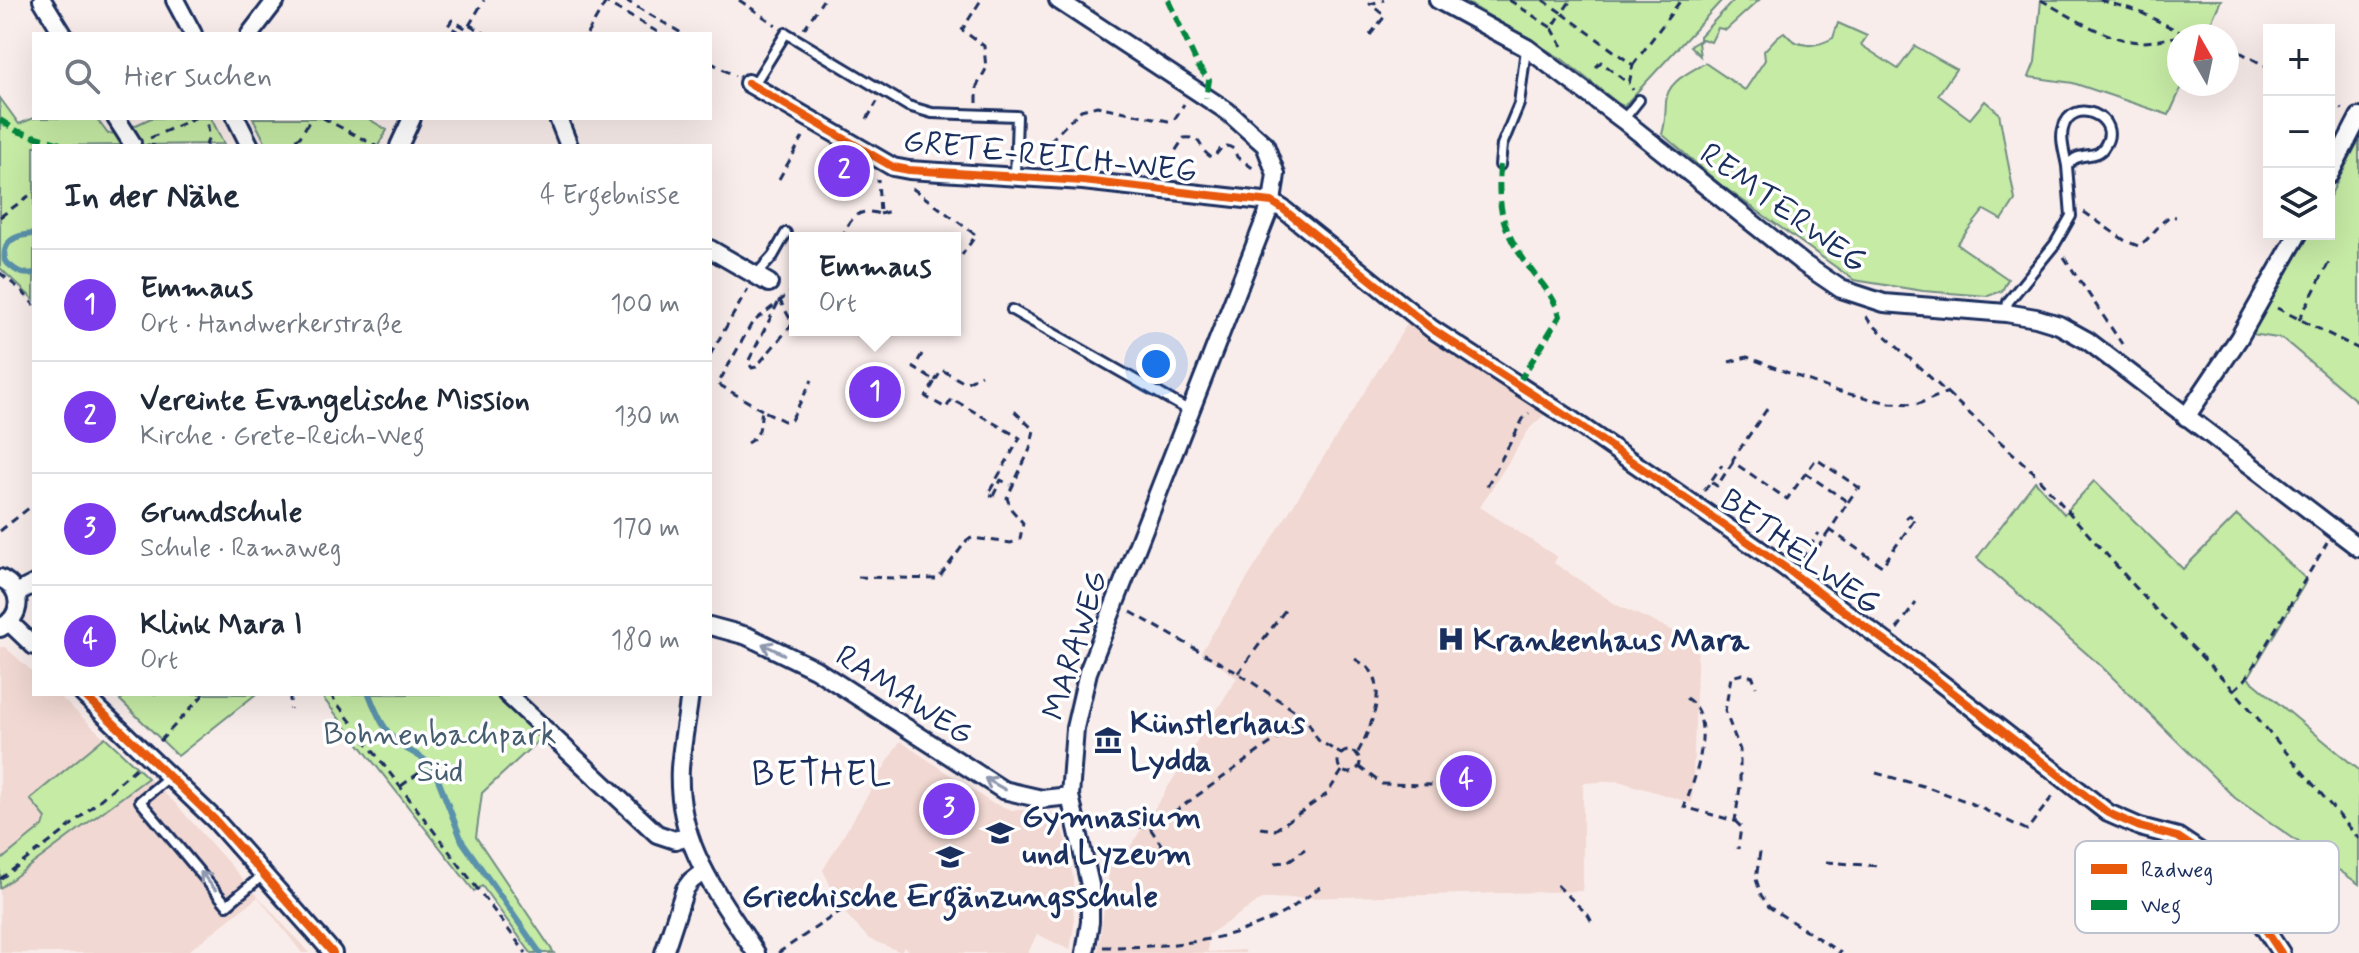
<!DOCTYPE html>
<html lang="de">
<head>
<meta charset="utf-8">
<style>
	:root { --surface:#fff; --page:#f6f6f7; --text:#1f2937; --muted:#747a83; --line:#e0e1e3; --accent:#7c3aed }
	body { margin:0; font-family:Mynerve,sans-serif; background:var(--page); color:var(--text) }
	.controls { position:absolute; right:24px; top:24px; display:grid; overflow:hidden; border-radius:0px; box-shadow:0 8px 32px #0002 }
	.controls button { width:72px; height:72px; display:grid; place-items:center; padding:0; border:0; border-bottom:2px solid var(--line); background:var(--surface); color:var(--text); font:40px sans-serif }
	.compass { position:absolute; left:2167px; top:24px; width:72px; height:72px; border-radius:50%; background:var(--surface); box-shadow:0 8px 32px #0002; rotate:351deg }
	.you { position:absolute; left:1156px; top:364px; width:28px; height:28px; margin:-20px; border:6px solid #fff; border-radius:50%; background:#1a73e8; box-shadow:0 0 0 12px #1a73e833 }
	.badge { display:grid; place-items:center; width:52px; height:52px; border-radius:50%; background:var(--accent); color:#fff; font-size:26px; font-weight:700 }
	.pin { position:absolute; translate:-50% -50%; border:4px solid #fff; box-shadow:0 2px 8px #0006 }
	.popup { position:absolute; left:789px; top:232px; width:172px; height:104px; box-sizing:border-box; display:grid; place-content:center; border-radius:0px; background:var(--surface); filter:drop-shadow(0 2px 6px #0005); font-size:26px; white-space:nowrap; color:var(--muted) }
	.popup b { font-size:30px; color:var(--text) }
	.popup::after { content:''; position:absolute; left:50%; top:100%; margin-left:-16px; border:16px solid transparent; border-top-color:var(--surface) }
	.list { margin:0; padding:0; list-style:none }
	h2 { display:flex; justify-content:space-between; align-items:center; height:104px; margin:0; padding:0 32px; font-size:34px }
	h2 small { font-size:26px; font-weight:400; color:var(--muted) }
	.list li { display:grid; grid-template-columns:52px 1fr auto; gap:24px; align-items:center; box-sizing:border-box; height:112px; padding:0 32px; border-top:2px solid var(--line) }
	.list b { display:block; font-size:30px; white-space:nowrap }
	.list p { margin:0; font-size:26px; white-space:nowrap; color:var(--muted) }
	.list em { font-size:26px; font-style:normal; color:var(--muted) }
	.icon { flex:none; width:44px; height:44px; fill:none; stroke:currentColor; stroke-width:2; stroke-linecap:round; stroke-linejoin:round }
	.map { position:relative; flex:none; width:2359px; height:953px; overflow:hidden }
	.search { position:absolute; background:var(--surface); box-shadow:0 8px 32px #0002; left:32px; top:32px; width:680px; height:88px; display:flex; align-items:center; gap:20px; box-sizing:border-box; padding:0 28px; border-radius:0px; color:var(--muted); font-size:30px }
	.panel { position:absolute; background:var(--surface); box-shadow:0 8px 32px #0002; left:32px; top:144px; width:680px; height:552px; border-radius:0px }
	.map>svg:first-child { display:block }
	.built { fill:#f1d8d2 }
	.green { fill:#c6eba5; stroke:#708d82; stroke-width:2 }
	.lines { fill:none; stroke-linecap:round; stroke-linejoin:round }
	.stream { stroke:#5a92ab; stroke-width:6 }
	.service-casing { stroke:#1b2f5e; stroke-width:14 }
	.minor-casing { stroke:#1b2f5e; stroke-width:22 }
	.path { stroke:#1b2f5e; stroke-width:3; stroke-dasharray:8 6; stroke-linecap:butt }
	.service { stroke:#fff; stroke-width:8 }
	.minor { stroke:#fff; stroke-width:16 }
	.quiet { stroke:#00873e; stroke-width:6; stroke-dasharray:12 6; stroke-linecap:butt }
	.cycleway-casing { stroke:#fff; stroke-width:13 }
	.cycleway { stroke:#e8590c; stroke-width:8 }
	.oneway { stroke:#8d97ae }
	.labels { text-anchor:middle; stroke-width:7; stroke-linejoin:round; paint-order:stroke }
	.street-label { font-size:32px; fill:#1b2f5e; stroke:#fff }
	.poi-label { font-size:32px; font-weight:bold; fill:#1b2f5e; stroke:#fff; text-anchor:start }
	.park-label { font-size:32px; fill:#465e70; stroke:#fff }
	.quarter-label { font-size:36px; letter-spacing:2px; fill:#1b2f5e; stroke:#fff }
	.key { fill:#fff; stroke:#bbc1cf; stroke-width:2 }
	.key-label { font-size:22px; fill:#1b2f5e }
</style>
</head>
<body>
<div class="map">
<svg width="2359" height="953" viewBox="0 0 2359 953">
	<rect width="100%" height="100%" fill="#f9edeb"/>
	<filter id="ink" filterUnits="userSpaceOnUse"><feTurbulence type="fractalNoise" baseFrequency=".0125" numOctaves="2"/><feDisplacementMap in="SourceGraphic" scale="16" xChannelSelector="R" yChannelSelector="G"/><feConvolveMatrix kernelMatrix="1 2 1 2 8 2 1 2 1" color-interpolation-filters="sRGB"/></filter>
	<g filter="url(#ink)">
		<g class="built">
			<path d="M1409,321L1520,398L1546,413L1530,428L1480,507L1557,557L1554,563L1617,605L1698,642L1692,803L1618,781L1583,783V891L1262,899L1208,935V952L1245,950V953H1098L1111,856L1125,855L1237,678L1201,652Z"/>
			<path d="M0,647H5L34,673V694H57L174,802L309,953H302L258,897L186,953H0Z"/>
			<path d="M900,741L990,802L1012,810H1043L1052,813L1058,819L1067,844L1073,879L1074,926L1070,950L1037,934L1028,953H911L904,947L901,952L869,939L842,910L823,870Z"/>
		</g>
		<g class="green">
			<path d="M1463,0H1722L1624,106L1619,104L1562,59Z"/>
			<path d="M1734,0H1759L1726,30L1718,28L1711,42L1702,39L1698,43L1700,56L1690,46L1700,40V36Z"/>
			<path d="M2041,0H2221L2205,36H2179V84H2183L2169,115L2073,83L2029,77L2035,62Z"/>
			<path d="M1838,23L1867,36L1861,45L1898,69L1915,46L1956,69L1938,95L1970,119L1985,101L1999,113L2015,200L2002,220L1984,210L1957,244L2008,279L2002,291L1988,296L1923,291L1854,280L1721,185L1662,134C1666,122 1665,114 1666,102C1667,81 1689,73 1705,63L1745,90L1765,60L1764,51L1777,37L1784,32C1798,49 1815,48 1833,38Z"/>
			<path d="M0,98L19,124L34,118H96L108,134L121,132L151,118H211L224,144L34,146V300L0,268Z"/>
			<path d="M253,118H367L387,130L378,146H267Z"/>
			<path d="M2359,140V403L2283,339L2252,334L2310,234H2329V198Z"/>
			<path d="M2035,481L2064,514L2094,481L2183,569L2237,515L2307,580L2248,678L2359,770V884L2235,798L2101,666L1977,558Z"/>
			<path d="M128,694H256L178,756L120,700Z"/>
			<path d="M320,694H498L541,738L482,793L476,837L554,953H531L482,886L474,891Z"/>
			<path d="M105,737L148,778L0,888V861L43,826L46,818L30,799Z"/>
		</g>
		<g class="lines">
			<g class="stream">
				<path d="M34,234C16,235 2,240 5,261C14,269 21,276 34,273"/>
				<path d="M369,694C376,712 386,736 403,747C415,754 425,758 434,769L462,841L540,953"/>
			</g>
			<g class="service-casing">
				<g id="service">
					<path d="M753,86L786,33L908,106L932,113L1017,116L1015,176"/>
					<path d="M1623,120L1639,100"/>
					<path d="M1500,165L1502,145L1519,104L1526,49"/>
					<path d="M756,275L773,256L786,233"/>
					<path d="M1012,310L1190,411"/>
					<path d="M2006,312L2008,302L2055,244L2071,216L2067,166C2070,163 2073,159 2076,158C2087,153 2097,158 2104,147C2125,118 2071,94 2063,129C2060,140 2065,154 2067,166"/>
					<path d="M170,776L140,801L227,905L263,875"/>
				</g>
			</g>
			<g class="minor-casing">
				<g id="minor">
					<path d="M42,0L63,34"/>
					<path d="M175,0L193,34"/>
					<path d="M1058,0L1227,111L1265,145L1276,174L1272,202L1088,672L1075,728L1070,796L1090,885V922L1085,953"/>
					<path d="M1438,0L1527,48L1623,120L1804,264L1841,289L1884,303L2006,313L2036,318L2059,325L2088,341L2359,548"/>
					<path d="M250,34L276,0"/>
					<path d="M748,83L893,167L909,170L1083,181L1272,202L1283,209L1432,329L1569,418L1783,566L1924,670L2108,813L2140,827L2178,837L2214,861L2233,880L2281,953"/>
					<path d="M116,118L132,143"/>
					<path d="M236,118L250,146"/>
					<path d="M558,118L569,146"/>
					<path d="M399,146L412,118"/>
					<path d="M2329,175L2359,117"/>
					<path d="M710,249L769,283"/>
					<path d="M2186,417L2239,338L2298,234"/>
					<path d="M0,578C24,589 23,617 0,628"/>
					<path d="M16,593L34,584"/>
					<path d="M10,623L34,646"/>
					<path d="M710,626L747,636L815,669L1003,790L1042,799L1070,796"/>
					<path d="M83,694L215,820L333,953"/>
					<path d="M507,694L657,834L675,840L688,836"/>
					<path d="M690,694C687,718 682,743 680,768C676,843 717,893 756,953"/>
					<path d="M664,953L685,889L691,881L704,871"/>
				</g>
			</g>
			<g class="path">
				<path d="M602,0L661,34"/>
				<path d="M625,0L683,34"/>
				<path d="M739,0L776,25"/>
				<path d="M1509,0L1552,28L1562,13L1633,65L1629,84L1633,90"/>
				<path d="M1543,0L1562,13L1571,0"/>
				<path d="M2041,0C2070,16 2108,41 2141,42C2156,42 2171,37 2186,35"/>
				<path d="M2100,0L2138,11L2186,35L2207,36"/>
				<path d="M470,25L486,34"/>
				<path d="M1552,28L1562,46"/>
				<path d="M804,29L823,0"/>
				<path d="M457,34V31L448,26L452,20L467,29L484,0"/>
				<path d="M587,34L607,0"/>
				<path d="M1370,35L1385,16L1370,4L1384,0"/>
				<path d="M2227,45L2269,68"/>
				<path d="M710,62L735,76"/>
				<path d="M1633,65L1681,0"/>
				<path d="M1596,67L1601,62L1629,84"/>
				<path d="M2329,101L2343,109"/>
				<path d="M977,103V86L986,69L984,46L962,30L981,0"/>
				<path d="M323,118L376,146"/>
				<path d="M867,119L877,102"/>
				<path d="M150,138L195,118"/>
				<path d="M147,145L157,146"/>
				<path d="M206,146L209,135L207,118"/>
				<path d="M283,146L300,137L311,118"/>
				<path d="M1040,151L1081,110L1097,106L1168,121L1174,120L1184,104"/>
				<path d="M1168,162L1184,138C1205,136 1197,149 1211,157L1215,156L1222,147L1228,146L1234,149L1237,157L1257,171"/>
				<path d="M779,179L803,137"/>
				<path d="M912,188L976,235L962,255"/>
				<path d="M2084,212L2124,240L2138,246C2151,239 2157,225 2170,216L2176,217"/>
				<path d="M880,214L890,211"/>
				<path d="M0,217L34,192"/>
				<path d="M841,238C852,219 855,207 880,214L878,179"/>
				<path d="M2064,257L2122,344"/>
				<path d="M0,273L22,291L34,305"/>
				<path d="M779,299L793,324"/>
				<path d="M778,303L748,362L752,368L756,367L795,321"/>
				<path d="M2277,308L2359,349"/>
				<path d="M1866,316L1869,321L2032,471L2155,609L2234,690L2359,839"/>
				<path d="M2299,320L2329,262"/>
				<path d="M922,354L914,368L935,381L926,397L946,408L952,399L1020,438L988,494L993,496"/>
				<path d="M710,355L748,289"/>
				<path d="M1729,362L1747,357L1836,391L1890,403L1918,404L1948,392"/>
				<path d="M935,381L942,370L965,383L981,375"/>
				<path d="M1767,409L1733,459V462L1787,499L1816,459L1861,489"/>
				<path d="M762,410L718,384L752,323L795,289"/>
				<path d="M747,443C763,434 759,425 762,410L784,421L791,420L812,380"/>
				<path d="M1805,473L1848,502L1830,530L1882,566L1915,519"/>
				<path d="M1711,482L1717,486L1733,462"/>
				<path d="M1487,486L1523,419L1529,413"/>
				<path d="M1704,491L1722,465"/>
				<path d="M993,496L1001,480L1010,485"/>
				<path d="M1848,502L1857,489"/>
				<path d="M1906,518L1909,515L1915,519"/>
				<path d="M0,531L34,504"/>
				<path d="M1808,553L1812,556L1830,530"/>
				<path d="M1801,559L1819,533"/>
				<path d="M858,577L938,579L967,540L972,538L1011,543L1020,539L1023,523L1011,509L1007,498L1030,449L1034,430L1012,409"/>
				<path d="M1131,612L1238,673L1306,718L1318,740L1341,754"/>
				<path d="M1897,629L1916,603"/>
				<path d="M1355,659C1360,662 1367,666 1370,670C1388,690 1368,734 1357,754"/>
				<path d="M1238,673L1286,609"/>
				<path d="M2234,690L2245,680L2327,543"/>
				<path d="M290,694V709"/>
				<path d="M330,694L526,953"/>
				<path d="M1686,698C1717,717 1696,779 1684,807L1735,821L1740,787V750L1725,711L1731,677L1743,674L1753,677L1756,687"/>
				<path d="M160,741L204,694"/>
				<circle cx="1349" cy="762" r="11"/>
				<path d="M1359,767L1382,784L1434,785"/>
				<path d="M1876,773L1930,788L1968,802L2027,830L2055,793"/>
				<path d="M401,786L426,768"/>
				<path d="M1095,821L1150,828L1162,846"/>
				<path d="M1735,821L1741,827L1738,849"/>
				<path d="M1150,828C1203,793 1254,754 1306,718"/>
				<path d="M1260,828L1275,830L1327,794L1342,771"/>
				<path d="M1760,852L1756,879L1761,895L1769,907L1841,953"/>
				<path d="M1826,862L1878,866"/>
				<path d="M1275,863L1287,862L1305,849"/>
				<path d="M0,879L61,834L136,768"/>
				<path d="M1557,885L1588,915L1593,924"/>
				<path d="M1103,947C1166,947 1234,943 1290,909C1300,902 1310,895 1320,887"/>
				<path d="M778,953L842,910"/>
			</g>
			<use href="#service" class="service"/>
			<use href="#minor" class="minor"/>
			<g class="quiet">
				<path d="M1168,0L1198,66L1209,80L1206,98"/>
				<path d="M0,120L17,131L67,146"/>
				<path d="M1500,165C1497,214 1504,234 1534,274C1545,287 1555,299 1560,316L1517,385"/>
			</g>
			<g class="cycleway-casing">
				<g id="cycleway">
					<path d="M748,83L893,167L909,170L1083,181L1272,202L1283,209L1432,329L1569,418L1783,566L1924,670L2108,813L2140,827L2178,837L2214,861L2233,880L2281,953"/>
					<path d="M83,694L215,820L333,953"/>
				</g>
			</g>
			<use href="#cycleway" class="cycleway"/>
		</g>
		<defs><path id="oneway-shaft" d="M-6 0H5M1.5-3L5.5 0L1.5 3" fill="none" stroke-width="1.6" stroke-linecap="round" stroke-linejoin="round" transform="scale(2)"/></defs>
		<g class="oneway">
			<use href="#oneway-shaft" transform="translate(773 649) rotate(-154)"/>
			<use href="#oneway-shaft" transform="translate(995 784) rotate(-151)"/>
			<use href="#oneway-shaft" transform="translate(208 881) rotate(-130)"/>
		</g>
	</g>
	<defs>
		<g id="hospital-bare" transform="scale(2.16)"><path d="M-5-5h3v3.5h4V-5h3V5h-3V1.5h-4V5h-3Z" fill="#1b2f5e" stroke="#fff" stroke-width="2.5" paint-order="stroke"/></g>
		<g id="museum-bare" transform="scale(2.16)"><path d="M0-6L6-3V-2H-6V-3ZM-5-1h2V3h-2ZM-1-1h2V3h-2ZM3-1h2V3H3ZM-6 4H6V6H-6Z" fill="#1b2f5e" stroke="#fff" stroke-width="2.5" paint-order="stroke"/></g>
		<g id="school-bare" transform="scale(2.16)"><path d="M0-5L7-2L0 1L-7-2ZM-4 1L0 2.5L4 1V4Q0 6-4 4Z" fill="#1b2f5e" stroke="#fff" stroke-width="2.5" paint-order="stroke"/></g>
	</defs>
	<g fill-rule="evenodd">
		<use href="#hospital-bare" x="1451" y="639"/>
		<use href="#museum-bare" x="1108" y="740"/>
		<use href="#school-bare" x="1000" y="833"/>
		<use href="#school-bare" x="950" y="857"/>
	</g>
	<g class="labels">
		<g class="street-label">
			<text transform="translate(1050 155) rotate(6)" y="11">GRETE-REICH-WEG</text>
			<text transform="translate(1784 207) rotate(36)" y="11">REMTERWEG</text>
			<text transform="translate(1801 551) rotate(36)" y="11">BETHELWEG</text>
			<text transform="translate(1074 645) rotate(-73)" y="11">MARAWEG</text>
			<text transform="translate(905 694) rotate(33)" y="11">RAMAWEG</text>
		</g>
		<g class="poi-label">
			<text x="1473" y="650">Krankenhaus Mara</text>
			<text x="1130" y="733">Künstlerhaus<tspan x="1130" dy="37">Lydda</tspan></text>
			<text x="1022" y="826">Gymnasium<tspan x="1022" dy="37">und Lyzeum</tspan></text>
			<text x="950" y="906" text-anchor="middle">Griechische Ergänzungsschule</text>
		</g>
		<g class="park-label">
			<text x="440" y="744">Bohnenbachpark<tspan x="440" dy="37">Süd</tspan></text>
		</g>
		<g class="quarter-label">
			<text x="822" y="785">BETHEL</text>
		</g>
	</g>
	<rect x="2075" y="841" width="264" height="92" rx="12" class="key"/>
	<rect x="2091" y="864" width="36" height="10" fill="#e8590c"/>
	<rect x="2091" y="900" width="36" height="10" fill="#00873e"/>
	<g class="key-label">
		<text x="2141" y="877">Radweg</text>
		<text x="2141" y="913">Weg</text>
	</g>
</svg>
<div class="controls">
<button>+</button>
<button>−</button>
<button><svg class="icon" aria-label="layers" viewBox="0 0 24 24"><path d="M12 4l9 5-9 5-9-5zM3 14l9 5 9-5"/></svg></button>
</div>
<svg class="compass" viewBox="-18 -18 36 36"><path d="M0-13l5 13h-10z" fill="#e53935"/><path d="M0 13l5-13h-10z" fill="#747a83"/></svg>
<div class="you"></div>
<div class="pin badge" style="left:875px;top:392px">1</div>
<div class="popup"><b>Emmaus</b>Ort</div>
<div class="pin badge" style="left:844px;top:171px">2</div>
<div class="pin badge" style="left:949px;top:809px">3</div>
<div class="pin badge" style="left:1466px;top:781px">4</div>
<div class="search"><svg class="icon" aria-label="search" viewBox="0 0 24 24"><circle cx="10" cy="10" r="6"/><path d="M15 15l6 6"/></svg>Hier suchen</div>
<section class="panel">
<h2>In der Nähe<small>4 Ergebnisse</small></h2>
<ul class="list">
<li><span class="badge">1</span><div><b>Emmaus</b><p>Ort · Handwerkerstraße</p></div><em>100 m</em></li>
<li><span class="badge">2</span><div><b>Vereinte Evangelische Mission</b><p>Kirche · Grete-Reich-Weg</p></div><em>130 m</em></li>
<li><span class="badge">3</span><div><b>Grundschule</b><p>Schule · Ramaweg</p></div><em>170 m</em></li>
<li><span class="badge">4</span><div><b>Klink Mara I</b><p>Ort</p></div><em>180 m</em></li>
</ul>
</section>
</div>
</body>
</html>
